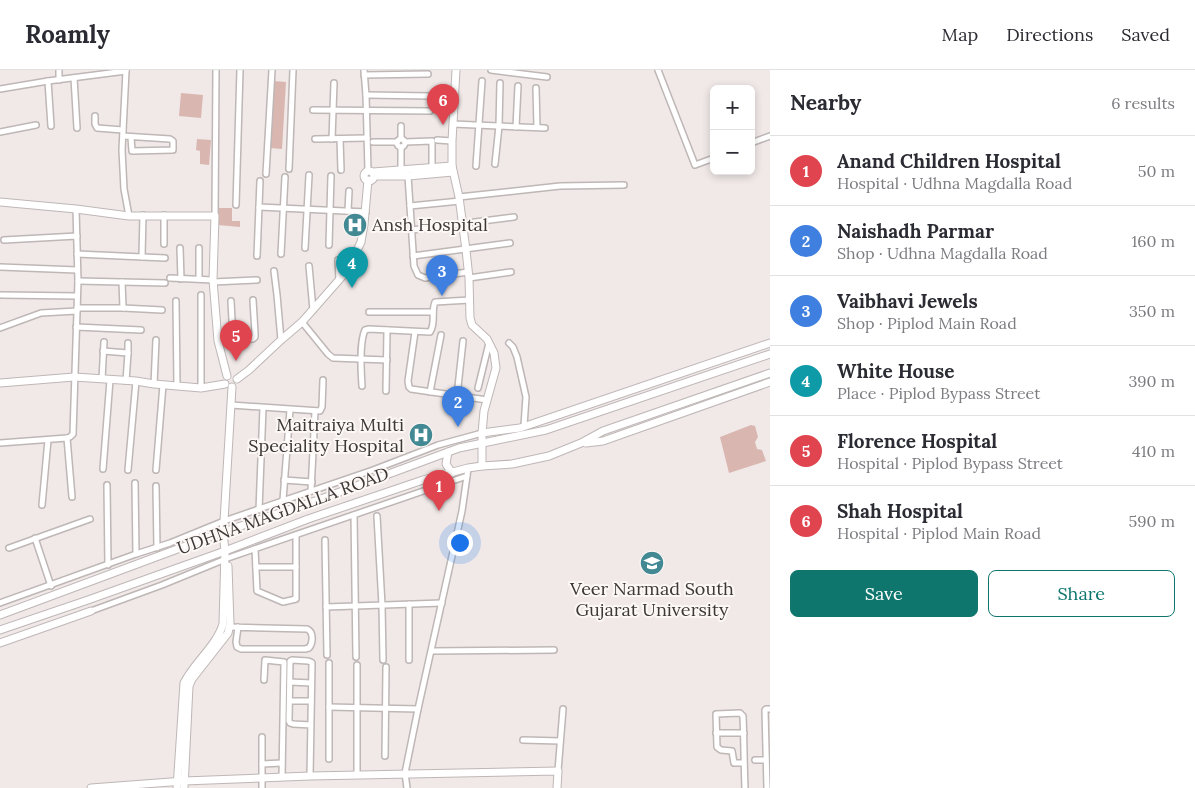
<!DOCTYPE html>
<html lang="en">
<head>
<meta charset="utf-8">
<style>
	:root { --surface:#fff; --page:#f7f7f7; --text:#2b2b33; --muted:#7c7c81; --line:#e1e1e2; --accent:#0f766e }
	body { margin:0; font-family:Lora,serif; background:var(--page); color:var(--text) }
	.controls { position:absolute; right:15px; top:15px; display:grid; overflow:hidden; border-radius:8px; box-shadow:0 2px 8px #0003 }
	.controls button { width:45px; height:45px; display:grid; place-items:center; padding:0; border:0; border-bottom:1px solid var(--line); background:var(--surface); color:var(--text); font:25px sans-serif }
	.you { position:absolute; left:459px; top:472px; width:18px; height:18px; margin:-12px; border:4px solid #fff; border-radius:50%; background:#1a73e8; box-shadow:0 0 0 8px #1a73e833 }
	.badge { display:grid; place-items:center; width:32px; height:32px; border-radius:50%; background:var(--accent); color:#fff; font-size:16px; font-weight:700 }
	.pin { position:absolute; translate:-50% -41px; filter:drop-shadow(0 1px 2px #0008) }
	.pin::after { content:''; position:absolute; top:26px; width:18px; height:15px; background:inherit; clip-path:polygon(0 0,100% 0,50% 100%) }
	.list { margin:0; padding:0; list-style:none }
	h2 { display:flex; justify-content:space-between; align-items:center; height:65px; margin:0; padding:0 20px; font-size:21px }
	h2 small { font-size:16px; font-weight:400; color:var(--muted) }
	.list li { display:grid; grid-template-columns:32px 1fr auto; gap:15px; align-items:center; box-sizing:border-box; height:70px; padding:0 20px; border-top:1px solid var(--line) }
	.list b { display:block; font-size:19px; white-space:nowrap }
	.list p { margin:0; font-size:16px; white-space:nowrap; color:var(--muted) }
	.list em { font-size:16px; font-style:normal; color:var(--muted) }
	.actions { display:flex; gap:10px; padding:15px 20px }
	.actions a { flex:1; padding:11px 0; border:1px solid var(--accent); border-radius:8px; text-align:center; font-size:18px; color:var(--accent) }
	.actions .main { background:var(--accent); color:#fff }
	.map { position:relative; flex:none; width:770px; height:718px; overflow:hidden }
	header { display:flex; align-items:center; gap:30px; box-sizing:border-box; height:70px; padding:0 25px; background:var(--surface); border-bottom:1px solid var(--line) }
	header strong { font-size:24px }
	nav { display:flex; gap:28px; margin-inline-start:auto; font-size:18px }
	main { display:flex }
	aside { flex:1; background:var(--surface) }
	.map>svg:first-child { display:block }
	.green { fill:#dab6b0 }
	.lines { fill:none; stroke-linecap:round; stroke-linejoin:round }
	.street-casing { stroke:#beb7b6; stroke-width:8 }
	.secondary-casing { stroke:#beb7b6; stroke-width:9 }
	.street { stroke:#fff; stroke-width:5 }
	.secondary { stroke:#fff; stroke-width:7 }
	.labels { text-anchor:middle; stroke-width:4; stroke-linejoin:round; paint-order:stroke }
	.poi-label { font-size:18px; fill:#3b3938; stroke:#fdf7f5; text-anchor:start }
	.street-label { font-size:18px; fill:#3b3938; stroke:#fdf7f5 }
</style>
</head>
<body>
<header>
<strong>Roamly</strong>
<nav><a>Map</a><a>Directions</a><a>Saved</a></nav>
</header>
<main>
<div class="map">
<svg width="770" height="718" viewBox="0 0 770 718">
	<rect width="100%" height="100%" fill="#f0e9e8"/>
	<g class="green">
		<path d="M274,11L286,12L282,79L270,78Z"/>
		<path d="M181,23L203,25L201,48L179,46Z"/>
		<path d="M197,69L211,70L209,95L200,94V81L196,80Z"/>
		<path d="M218,138H232V151H240V157L218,155Z"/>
		<path d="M751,355L755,356L758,367L755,372L757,379L762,380L766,391L729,403L720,367Z"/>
	</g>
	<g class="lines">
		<g class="street-casing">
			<g id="street">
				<path d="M364,0L366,25L368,101"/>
				<path d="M491,0L547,7"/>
				<path d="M658,0L695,95L714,88"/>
				<path d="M126,1L122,80L124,119L129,146"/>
				<path d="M364,5L428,4"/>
				<path d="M74,8L77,58"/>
				<path d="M59,10V0"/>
				<path d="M48,11L51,56"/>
				<path d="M536,18L537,57"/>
				<path d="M0,19L48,11L126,1V0"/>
				<path d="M366,25L430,26"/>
				<path d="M313,40L430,41"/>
				<path d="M95,46V54L97,58L123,60"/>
				<path d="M453,54L545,58"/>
				<path d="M401,56V69"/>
				<path d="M516,57L518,16"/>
				<path d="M0,62L36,55"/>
				<path d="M123,66L170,69L173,71V80L132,81L131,67"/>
				<circle cx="401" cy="73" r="4"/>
				<path d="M315,69L367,68"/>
				<path d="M332,69L334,13"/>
				<path d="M340,69L341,100"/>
				<path d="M437,70L452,71"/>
				<path d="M373,72H397"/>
				<path d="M405,72L432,71V97"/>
				<path d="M751,73L770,66"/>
				<path d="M495,94L499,56L500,13"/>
				<path d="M476,96L482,11"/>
				<path d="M289,99L293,0"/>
				<path d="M401,99V77"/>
				<path d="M266,104L272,0"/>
				<path d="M408,106L414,196L418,205L425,208L468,202"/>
				<path d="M459,127L560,116L624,115"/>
				<path d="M236,135L240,0"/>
				<path d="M410,136L460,131"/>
				<path d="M259,137L366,142"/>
				<path d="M348,141L349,121"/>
				<path d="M215,146L216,0"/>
				<path d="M412,160L514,147"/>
				<path d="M4,170L77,166"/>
				<path d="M164,174V145"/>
				<path d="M329,175L331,106"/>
				<path d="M180,178L181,209"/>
				<path d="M305,178L309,105"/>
				<path d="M77,184L165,188"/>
				<path d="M281,184L285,107"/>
				<path d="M257,186L260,111"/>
				<path d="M413,186L510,173"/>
				<path d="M142,187L143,145"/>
				<path d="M338,190L339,210"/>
				<path d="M309,196L313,240"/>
				<path d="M0,197L77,200"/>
				<path d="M274,201L277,225L281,270"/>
				<path d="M170,208L213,210"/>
				<path d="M469,208L511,202"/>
				<path d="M199,209V178"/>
				<path d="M78,211L165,213"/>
				<path d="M122,212L123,238"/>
				<path d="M213,212L257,210"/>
				<path d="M1,225L77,226"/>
				<path d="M201,225V318"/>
				<path d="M176,231L177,316"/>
				<path d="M231,231L233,270"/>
				<path d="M77,238H123L162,240"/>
				<path d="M369,242H433"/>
				<path d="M302,252L328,284L333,288L387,290"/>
				<path d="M76,257L141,260"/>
				<path d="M0,258L41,243L77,241"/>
				<path d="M415,262L408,311L409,317L411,319L487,330"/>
				<path d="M218,271L253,269L255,267V263L253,230"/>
				<path d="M509,273L513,277L517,287L526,327L524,356"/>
				<path d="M103,281L128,283L126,311"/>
				<path d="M128,283V273"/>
				<path d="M102,309L104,272"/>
				<path d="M154,314L156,270"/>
				<path d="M362,316C361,301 359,273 365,260L369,259L430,262C436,254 431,241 435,232L470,230"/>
				<path d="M478,318L489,273"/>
				<path d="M386,321L387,260"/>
				<path d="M430,322L441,265"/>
				<path d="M457,326L463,271"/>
				<path d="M231,335L320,341L322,337L323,310"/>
				<path d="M67,368L72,427"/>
				<path d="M0,373L67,368L70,367L73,364L78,211L76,139"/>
				<path d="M103,399L110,310"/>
				<path d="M128,400L136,311"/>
				<path d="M156,400L163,315"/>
				<path d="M284,410L312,412"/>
				<path d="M135,413L136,484"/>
				<path d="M107,415L108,495"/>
				<path d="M156,416L157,478"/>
				<path d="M311,421L315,341"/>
				<path d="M283,430L290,340"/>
				<path d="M42,435L48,370"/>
				<path d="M259,440L263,338"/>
				<path d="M354,445L356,587"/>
				<path d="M377,446L382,535L383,590"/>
				<path d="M35,468L51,516"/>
				<path d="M325,470L327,585"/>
				<path d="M9,478L90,449"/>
				<path d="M255,479L257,521L283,532L296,529V465"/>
				<path d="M256,497H296"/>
				<path d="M0,533L136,484L170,473L224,451L373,400L438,375L482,363"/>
				<path d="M326,537L442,533"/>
				<path d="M91,541L162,515L228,488L467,406L468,398"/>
				<path d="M229,557L307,559C314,562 313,573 309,578L305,579H241L237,577L236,572L238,557"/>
				<path d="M432,581L554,580"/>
				<path d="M409,590V534"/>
				<path d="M264,610L265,590L284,592L282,707"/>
				<path d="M290,612L311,613"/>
				<path d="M290,631H311"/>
				<path d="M329,637L418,639"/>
				<path d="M716,663H744"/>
				<path d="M262,667V718"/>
				<path d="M523,670L560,671"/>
				<path d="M385,686L386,597"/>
				<path d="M329,689V593"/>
				<path d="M755,690H766"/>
				<path d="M744,693H734L732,681L721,680L717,677L716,644L740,643L743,646C744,670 744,694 745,718"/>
				<path d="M262,694L282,693"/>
				<path d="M558,701L563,639"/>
				<path d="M357,705V595"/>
				<path d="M310,706L312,593L311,592L308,591L292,590L290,591V593L289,651L290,653L293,654L311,655"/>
				<path d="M407,718L405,703L418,639L462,441L467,406"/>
				<path d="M767,718L765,640L766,639H770"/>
			</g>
		</g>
		<g class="secondary-casing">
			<g id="secondary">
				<path d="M456,0L452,71V96L459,127L466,180L469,208L470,248L472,255L487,269L494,283L496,298L484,341L482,363V396"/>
				<circle cx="369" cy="106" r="5"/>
				<path d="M373,102L452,96"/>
				<path d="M374,106H408L453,102"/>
				<path d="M0,132L76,139L129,146H215L213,210L218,271L227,306"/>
				<path d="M237,309L249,300L281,270L302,252L339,210L348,199L361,172L364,154L368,110"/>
				<path d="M0,313L74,307L136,311L154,314L201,318L225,314"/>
				<path d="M482,363L520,358L770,273"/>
				<path d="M586,373L603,371L770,312"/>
				<path d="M448,382L446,394L452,403"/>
				<path d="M0,545L226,461L321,429L459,378L546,360L770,284"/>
				<path d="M0,560L88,530L225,481L308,449L423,410L468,398L482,396L512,394L549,386L581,373L603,361L770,303"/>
				<path d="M0,573L91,541"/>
				<path d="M91,718L184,711L310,706L558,701L557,718"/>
				<path d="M177,718L184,613C194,593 217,575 223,554L225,481L223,462L224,451L232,317"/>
				<path d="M184,718L189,616L192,609L228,563L230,554L228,496"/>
			</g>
		</g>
		<use href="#street" class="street"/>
		<use href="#secondary" class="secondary"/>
	</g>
	<defs>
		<g id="hospital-disc" transform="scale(1.25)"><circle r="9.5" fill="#438994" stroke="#fdf7f5"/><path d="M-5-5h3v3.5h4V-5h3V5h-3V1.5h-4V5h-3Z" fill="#fff"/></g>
		<g id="university-disc" transform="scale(1.25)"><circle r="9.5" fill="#438994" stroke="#fdf7f5"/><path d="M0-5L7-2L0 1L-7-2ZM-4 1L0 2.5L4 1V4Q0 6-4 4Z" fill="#fff"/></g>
	</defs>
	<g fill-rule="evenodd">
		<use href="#hospital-disc" x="355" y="155"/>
		<use href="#hospital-disc" x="421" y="365"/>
		<use href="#university-disc" x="652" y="493"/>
	</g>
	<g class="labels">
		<g class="poi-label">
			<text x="372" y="161">Ansh Hospital</text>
			<text x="404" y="361" text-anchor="end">Maitraiya Multi<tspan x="404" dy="21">Speciality Hospital</tspan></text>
			<text x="652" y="525" text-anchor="middle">Veer Narmad South<tspan x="652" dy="21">Gujarat University</tspan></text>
		</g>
		<g class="street-label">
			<text transform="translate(283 441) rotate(-20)" y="6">UDHNA MAGDALLA ROAD</text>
		</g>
	</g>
</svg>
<div class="controls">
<button>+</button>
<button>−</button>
</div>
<div class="you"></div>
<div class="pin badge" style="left:439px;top:441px;background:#e0444e">1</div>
<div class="pin badge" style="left:458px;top:357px;background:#3f7fe0">2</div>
<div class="pin badge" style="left:442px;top:226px;background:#3f7fe0">3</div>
<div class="pin badge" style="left:352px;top:218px;background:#0f9aa8">4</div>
<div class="pin badge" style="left:236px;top:291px;background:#e0444e">5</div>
<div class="pin badge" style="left:443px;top:55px;background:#e0444e">6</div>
</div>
<aside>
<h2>Nearby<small>6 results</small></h2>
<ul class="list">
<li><span class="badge" style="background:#e0444e">1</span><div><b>Anand Children Hospital</b><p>Hospital · Udhna Magdalla Road</p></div><em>50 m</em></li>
<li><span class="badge" style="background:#3f7fe0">2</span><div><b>Naishadh Parmar</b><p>Shop · Udhna Magdalla Road</p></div><em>160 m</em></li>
<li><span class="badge" style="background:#3f7fe0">3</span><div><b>Vaibhavi Jewels</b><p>Shop · Piplod Main Road</p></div><em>350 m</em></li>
<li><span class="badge" style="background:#0f9aa8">4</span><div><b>White House</b><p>Place · Piplod Bypass Street</p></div><em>390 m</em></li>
<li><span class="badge" style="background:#e0444e">5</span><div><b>Florence Hospital</b><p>Hospital · Piplod Bypass Street</p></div><em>410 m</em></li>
<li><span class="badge" style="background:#e0444e">6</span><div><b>Shah Hospital</b><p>Hospital · Piplod Main Road</p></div><em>590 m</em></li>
</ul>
<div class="actions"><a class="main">Save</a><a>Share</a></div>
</aside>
</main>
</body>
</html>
